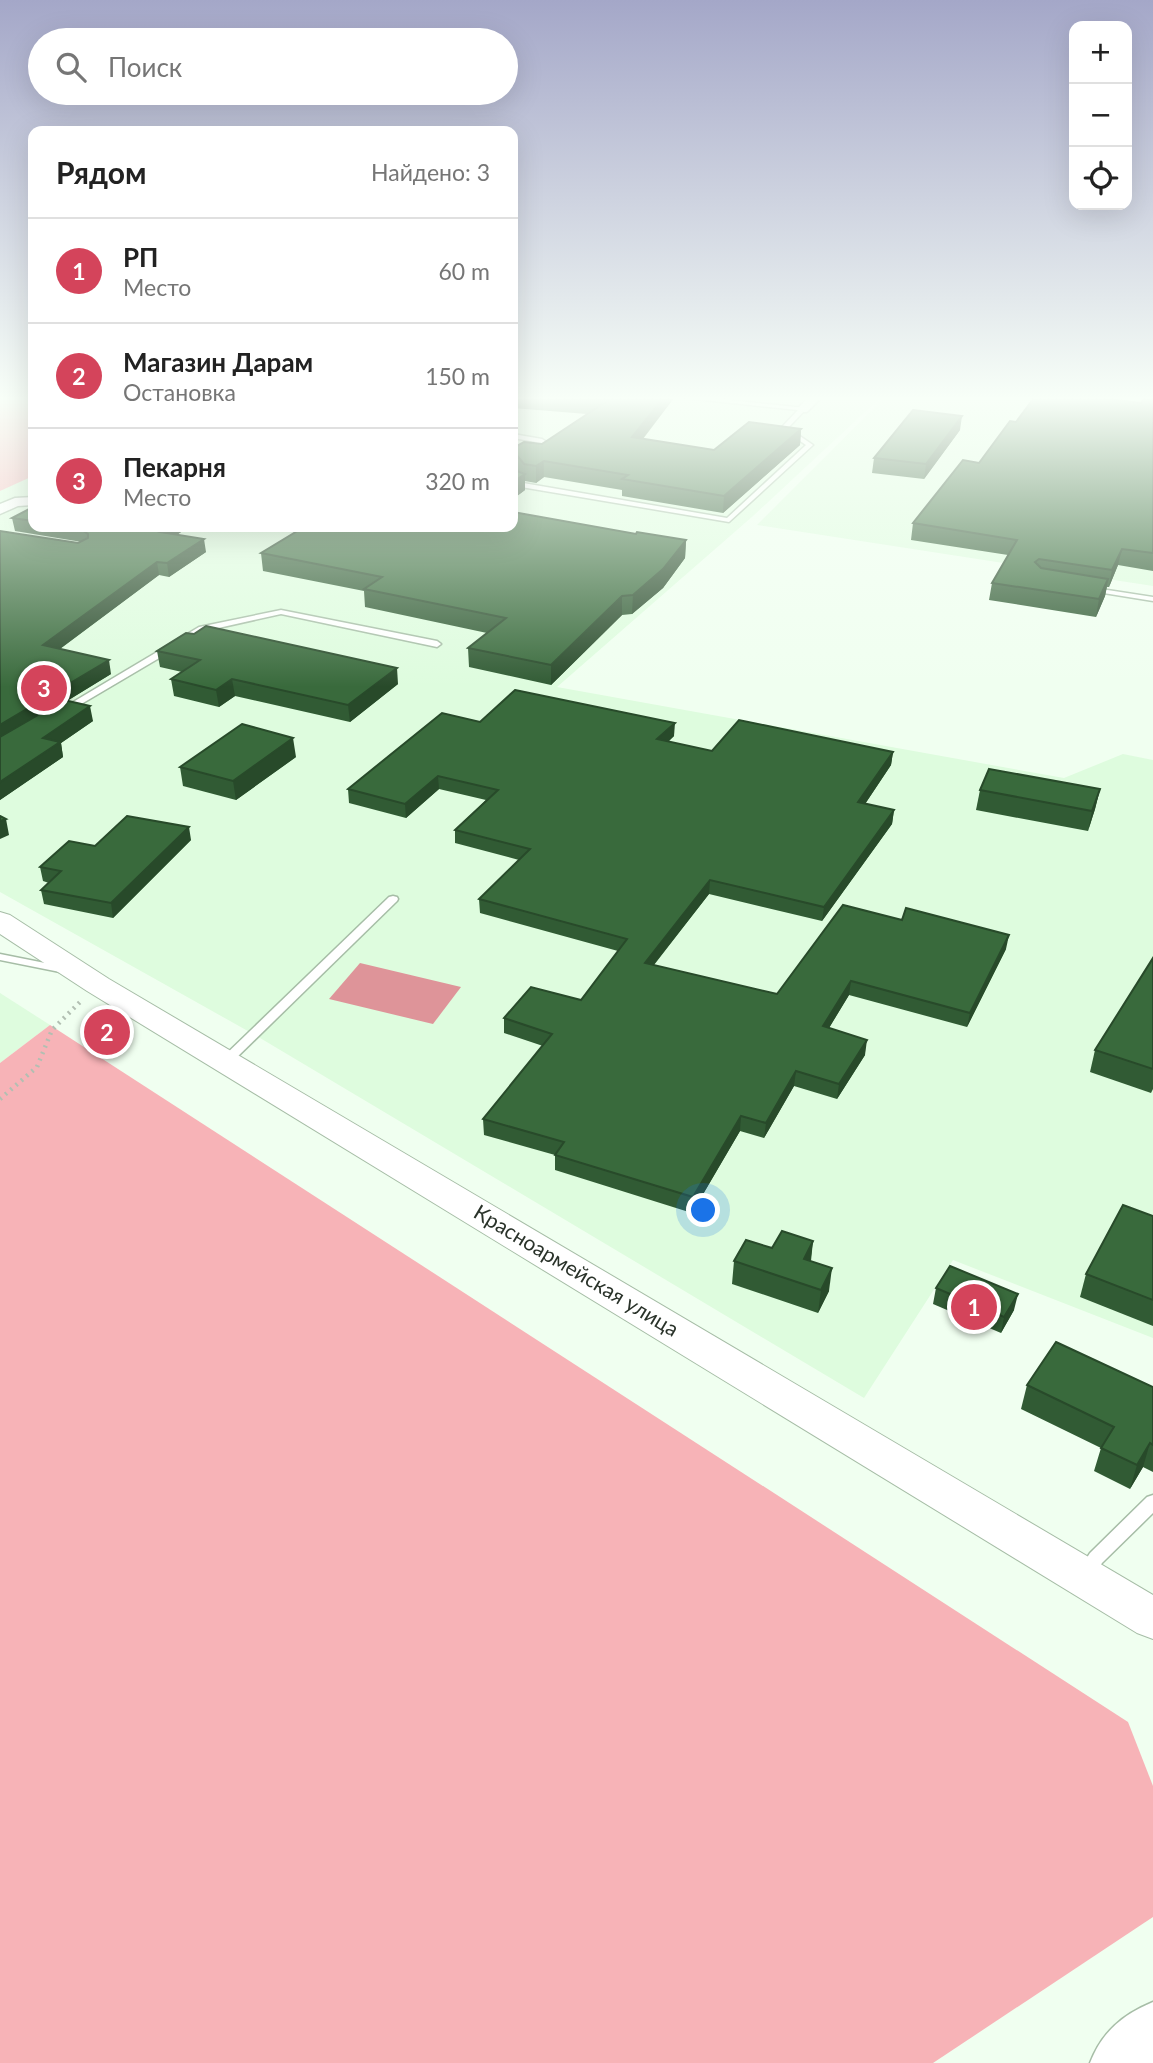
<!DOCTYPE html>
<html lang="ru">
<head>
<meta charset="utf-8">
<style>
	:root { --surface:#fff; --page:#f6f6f6; --text:#222; --muted:#767676; --line:#e0e0e0; --accent:#d4445b }
	body { margin:0; font-family:Lato,sans-serif; background:var(--page); color:var(--text) }
	.controls { position:absolute; right:21px; top:21px; display:grid; overflow:hidden; border-radius:14px; box-shadow:0 7px 28px #0002 }
	.controls button { width:63px; height:63px; display:grid; place-items:center; padding:0; border:0; border-bottom:2px solid var(--line); background:var(--surface); color:var(--text); font:35px sans-serif }
	.you { position:absolute; left:704px; top:1211px; width:24px; height:24px; margin:-18px; border:5px solid #fff; border-radius:50%; background:#1a73e8; box-shadow:0 0 0 10px #1a73e833 }
	.badge { display:grid; place-items:center; width:46px; height:46px; border-radius:50%; background:var(--accent); color:#fff; font-size:23px; font-weight:700 }
	.pin { position:absolute; translate:-50% -50%; border:4px solid #fff; box-shadow:0 2px 7px #0006 }
	.list { margin:0; padding:0; list-style:none }
	h2 { display:flex; justify-content:space-between; align-items:center; height:91px; margin:0; padding:0 28px; font-size:30px }
	h2 small { font-size:23px; font-weight:400; color:var(--muted) }
	.list li { display:grid; grid-template-columns:46px 1fr auto; gap:21px; align-items:center; box-sizing:border-box; height:105px; padding:0 28px; border-top:2px solid var(--line) }
	.list b { display:block; font-size:26px; white-space:nowrap }
	.list p { margin:0; font-size:23px; white-space:nowrap; color:var(--muted) }
	.list em { font-size:23px; font-style:normal; color:var(--muted) }
	.icon { flex:none; width:38px; height:38px; fill:none; stroke:currentColor; stroke-width:2; stroke-linecap:round; stroke-linejoin:round }
	.map { position:relative; flex:none; width:1153px; height:2063px; overflow:hidden }
	.search { position:absolute; background:var(--surface); box-shadow:0 7px 28px #0002; left:28px; top:28px; width:490px; height:77px; display:flex; align-items:center; gap:18px; box-sizing:border-box; padding:0 24px; border-radius:38px; color:var(--muted); font-size:26px }
	.panel { position:absolute; background:var(--surface); box-shadow:0 7px 28px #0002; left:28px; top:126px; width:490px; height:406px; border-radius:14px }
	.map>svg:first-child { display:block }
	.built { fill:#defcde }
	.green { fill:#f7b3b7 }
	.water { fill:#de9499 }
	.lines { fill:none; stroke-linecap:round; stroke-linejoin:round }
	.service-casing { stroke:#a6bda6; stroke-width:3 }
	.minor-casing { stroke:#a6bda6; stroke-width:3 }
	.tertiary-casing { stroke:#a6bda6; stroke-width:2 }
	.secondary-casing { stroke:#a6bda6; stroke-width:3 }
	.path { stroke:#b2bfb2; stroke-width:4.5; stroke-dasharray:2 5; stroke-linecap:butt }
	.service { fill:#fff; fill-rule:evenodd }
	.minor { fill:#fff; fill-rule:evenodd }
	.tertiary { fill:#fff; fill-rule:evenodd }
	.secondary { fill:#fff; fill-rule:evenodd }
	.wall { fill:#315b34 }
	.shaded-wall { fill:#284a2a }
	.building { fill:#396a3c; stroke:#284a2a; stroke-width:2 }
	.labels { text-anchor:middle; stroke-width:7; stroke-linejoin:round; paint-order:stroke }
	.street-label { font-size:21px; fill:#2a332a; stroke:#fff }
</style>
</head>
<body>
<div class="map">
<svg width="1153" height="2063" viewBox="0 0 1153 2063">
	<rect width="100%" height="100%" fill="#f0fff0"/>
	<g class="built">
		<path d="M513,398H880L753,516L557,687L1064,778L1123,754L1153,760V1338L953,1260L864,1398L255,1035L0,892V465L33,462V527H513Z"/>
		<path d="M884,398H1153V586L757,525Z"/>
		<path d="M0,993L50,1025L0,1063Z"/>
	</g>
	<g class="green">
		<path d="M0,398H33V476L0,491Z"/>
		<path d="M50,1025L1128,1722L1153,1786V1917L933,2063H0V1063Z"/>
	</g>
	<path class="water" d="M360,963L461,987L433,1024L329,999Z"/>
	<g class="lines">
		<g class="service-casing">
			<g id="service">
				<path d="M685,398H709L805,408V410L788,428L813,445L729,522L521,487L513,478V471L523,483L727,518L806,445L781,428L798,410Z"/>
				<path d="M513,434L542,439L545,441L513,462V457L536,442L513,438Z"/>
				<path d="M1088,587L1153,597V601L1091,591L1087,589Z"/>
				<path d="M281,610L437,641L441,644L437,647L281,614L205,631L66,713H60L58,711L199,627Z"/>
				<path d="M393,896L397,897L398,899L397,901L230,1064H222L220,1061L222,1058L389,897Z"/>
				<path d="M0,954L65,967L71,970L65,973L0,960Z"/>
				<path d="M1153,1495V1513L1102,1563L1092,1578L1086,1580L1080,1578L1077,1573L1090,1553L1147,1497Z"/>
			</g>
		</g>
		<g class="minor-casing">
			<g id="minor">
				<path d="M808,398H821L807,412H799L797,409Z"/>
				<path d="M33,497V505L18,506L0,514V504L15,498Z"/>
			</g>
		</g>
		<g class="tertiary-casing">
			<path id="tertiary" d="M0,912L10,915L109,979L1153,1595V1639L1137,1633L87,991L0,934Z"/>
		</g>
		<g class="secondary-casing">
			<path id="secondary" d="M1153,2002V2063H1090C1102,2032 1122,2015 1153,2002Z"/>
		</g>
		<path class="path" d="M0,1099L37,1067L52,1030L80,1002"/>
		<use href="#service" class="service"/>
		<use href="#minor" class="minor"/>
		<use href="#tertiary" class="tertiary"/>
		<use href="#secondary" class="secondary"/>
	</g>
	<g class="wall">
		<path d="M513,398H674L643,439L714,450L801,429L800,445L723,513L622,496V490L544,477L536,483L525,481V490L513,499V448L542,444L587,414L513,408Z"/>
		<path d="M1153,398V571L1118,565L1109,587H1107L1105,596L1096,617L989,600L992,583L1008,555L911,540L913,523L979,463L1016,422L1141,403Z"/>
		<path d="M960,430L924,479L872,473L874,458Z"/>
		<path d="M33,507V527H184V530L178,534L206,552L169,577L159,575L60,649L111,674L67,701L93,721L61,743L63,757L0,800L78,543L82,542L15,531L12,518Z"/>
		<path d="M295,527H513L636,534L686,540L685,558L663,588L632,614L622,615L551,685L469,667L468,648L487,633L365,607L364,591L263,571L261,553L295,532Z"/>
		<path d="M157,651L398,684L350,722L235,696L219,707L174,696L171,679L182,672L160,667Z"/>
		<path d="M480,722L674,736L668,742L712,751L893,752L891,765L865,804L894,810L892,824L822,921L709,894L654,965L777,994L1006,949L967,1027L849,995L829,1028L865,1055L837,1099L794,1086L764,1138L740,1131L692,1213L555,1170V1155L484,1135L483,1119L543,1046L504,1033V1018L581,1000L618,951L480,913L479,899L519,860L455,843V830L486,800L439,789L406,818L349,803L348,789Z"/>
		<path d="M296,757L236,800L183,786L180,767Z"/>
		<path d="M1100,789L1095,809L1088,831L976,810L980,790Z"/>
		<path d="M191,840L113,918L44,904L41,890L49,883L43,881L40,867L95,846Z"/>
		<path d="M1153,958V1089L1151,1093L1090,1072L1095,1050Z"/>
		<path d="M1153,1216V1326L1080,1297L1086,1274Z"/>
		<path d="M813,1241L811,1261L829,1291L818,1313L732,1284L734,1261L772,1248Z"/>
		<path d="M936,1288L1014,1310L1001,1333L933,1304Z"/>
		<path d="M1027,1385L1153,1387V1472L1143,1467L1130,1489L1094,1471L1101,1448L1021,1409Z"/>
	</g>
	<g class="shaded-wall">
		<path d="M663,398H674L631,453L632,437Z"/>
		<path d="M962,416L960,430L924,479L926,464Z"/>
		<path d="M801,429L800,445L723,513L724,496Z"/>
		<path d="M544,461V477L536,483V466Z"/>
		<path d="M525,474V490L513,499V482Z"/>
		<path d="M168,527H184V530L162,545L160,532Z"/>
		<path d="M204,539L206,552L169,577L167,563Z"/>
		<path d="M686,540L685,558L663,588L632,614L633,595Z"/>
		<path d="M1122,549L1118,565L1109,587L1112,570Z"/>
		<path d="M157,562L159,575L46,659L43,645Z"/>
		<path d="M1108,579L1105,596L1096,617L1099,599Z"/>
		<path d="M622,596V615L551,685V665Z"/>
		<path d="M109,660L111,674L0,742V725Z"/>
		<path d="M397,668L398,684L350,722L348,705Z"/>
		<path d="M232,679L235,696L219,707L216,690Z"/>
		<path d="M90,706L93,721L61,743L63,757L0,800V782L43,738Z"/>
		<path d="M675,723L674,736L656,752L657,739Z"/>
		<path d="M293,738L296,757L236,800L233,781Z"/>
		<path d="M893,752L891,765L857,816L858,802Z"/>
		<path d="M438,776L439,789L406,818L405,804Z"/>
		<path d="M1100,789L1095,809L1088,831L1092,811Z"/>
		<path d="M894,810L892,824L822,921L824,907Z"/>
		<path d="M6,819L9,835L0,839V821Z"/>
		<path d="M189,827L191,840L113,918L111,903Z"/>
		<path d="M710,880L709,894L644,977L645,963Z"/>
		<path d="M1009,935L1006,949L967,1027L970,1013Z"/>
		<path d="M851,981L849,995L821,1041L823,1026Z"/>
		<path d="M867,1040L865,1055L837,1099L839,1084Z"/>
		<path d="M796,1071L794,1086L764,1138L766,1123Z"/>
		<path d="M741,1116L740,1131L692,1213L693,1197Z"/>
		<path d="M813,1241L810,1264L804,1259Z"/>
		<path d="M832,1268L829,1291L818,1313L821,1290Z"/>
		<path d="M1018,1294L1014,1310L1001,1333L1004,1317Z"/>
		<path d="M1150,1443L1143,1467L1130,1489L1137,1465Z"/>
	</g>
	<g class="building">
		<path d="M576,398H663L632,437L714,450L749,422L801,429L724,496L622,479L628,475L544,461L536,466L524,464L515,453H513V448L524,442L542,444L607,401Z"/>
		<path d="M1034,398H1101L1141,403L1144,398H1153V553L1122,549L1112,570L1039,559L1035,562L1041,568L1108,579L1099,599L992,583L1017,540L913,523L963,460L979,463L1010,421L1016,422Z"/>
		<path d="M913,410L962,416L926,464L874,458Z"/>
		<path d="M513,466L519,472L525,474L513,482Z"/>
		<path d="M33,507V521L12,518Z"/>
		<path d="M513,512L636,534L637,532L686,540L663,569L633,595L622,596L551,665L468,648L506,618L364,589L382,577L261,553L304,527H513Z"/>
		<path d="M69,527H168L160,532L204,539L167,563L157,562L43,645L109,660L0,725V531L78,543L88,538V534L79,528Z"/>
		<path d="M206,626L397,668L348,705L232,679L216,690L171,679L200,660L157,651L186,633L194,634Z"/>
		<path d="M515,690L675,723L657,739L712,751L739,720L893,752L858,802L894,810L824,907L710,880L645,963L777,994L843,905L902,920L906,908L1009,935L970,1013L851,981L823,1026L867,1040L839,1084L796,1071L766,1123L741,1116L693,1197L555,1155L564,1142L483,1119L552,1034L504,1018L531,987L581,1000L627,939L479,899L530,849L455,830L498,790L438,776L405,804L348,789L442,713L480,722Z"/>
		<path d="M64,700L90,706L43,738L60,742L0,782V737Z"/>
		<path d="M242,724L293,738L233,781L180,767Z"/>
		<path d="M989,769L1100,789L1092,811L980,790Z"/>
		<path d="M0,816L6,819L0,821Z"/>
		<path d="M127,816L189,827L111,903L41,890L61,871L40,867L69,841L95,846Z"/>
		<path d="M1153,958V1069L1095,1050Z"/>
		<path d="M1123,1205L1153,1216V1300L1086,1274Z"/>
		<path d="M782,1231L813,1241L804,1259L832,1268L821,1290L734,1261L746,1240L772,1248Z"/>
		<path d="M950,1266L1018,1294L1004,1317L936,1288Z"/>
		<path d="M1056,1342L1153,1387V1445L1150,1443L1137,1465L1101,1448L1114,1427L1027,1385Z"/>
	</g>
	<linearGradient id="sky" x2="0" y2="1"><stop stop-color="#a4a7c8"/><stop offset="0.58" stop-color="#f8fff8"/><stop offset="1" stop-color="#f8fff8" stop-opacity="0"/></linearGradient>
	<rect width="1153" height="687" fill="url(#sky)"/>
	<g class="labels">
		<g class="street-label">
			<text transform="translate(576 1271) rotate(31)" y="7">Красноармейская улица</text>
		</g>
	</g>
</svg>
<div class="controls">
<button>+</button>
<button>−</button>
<button><svg class="icon" aria-label="locate" viewBox="0 0 24 24"><circle cx="12" cy="12" r="6"/><path d="M12 2v4M12 18v4M2 12h4M18 12h4"/></svg></button>
</div>
<div class="you"></div>
<div class="pin badge" style="left:974px;top:1307px">1</div>
<div class="pin badge" style="left:107px;top:1032px">2</div>
<div class="pin badge" style="left:44px;top:688px">3</div>
<div class="search"><svg class="icon" aria-label="search" viewBox="0 0 24 24"><circle cx="10" cy="10" r="6"/><path d="M15 15l6 6"/></svg>Поиск</div>
<section class="panel">
<h2>Рядом<small>Найдено: 3</small></h2>
<ul class="list">
<li><span class="badge">1</span><div><b>РП</b><p>Место</p></div><em>60 m</em></li>
<li><span class="badge">2</span><div><b>Магазин Дарам</b><p>Остановка</p></div><em>150 m</em></li>
<li><span class="badge">3</span><div><b>Пекарня</b><p>Место</p></div><em>320 m</em></li>
</ul>
</section>
</div>
</body>
</html>
